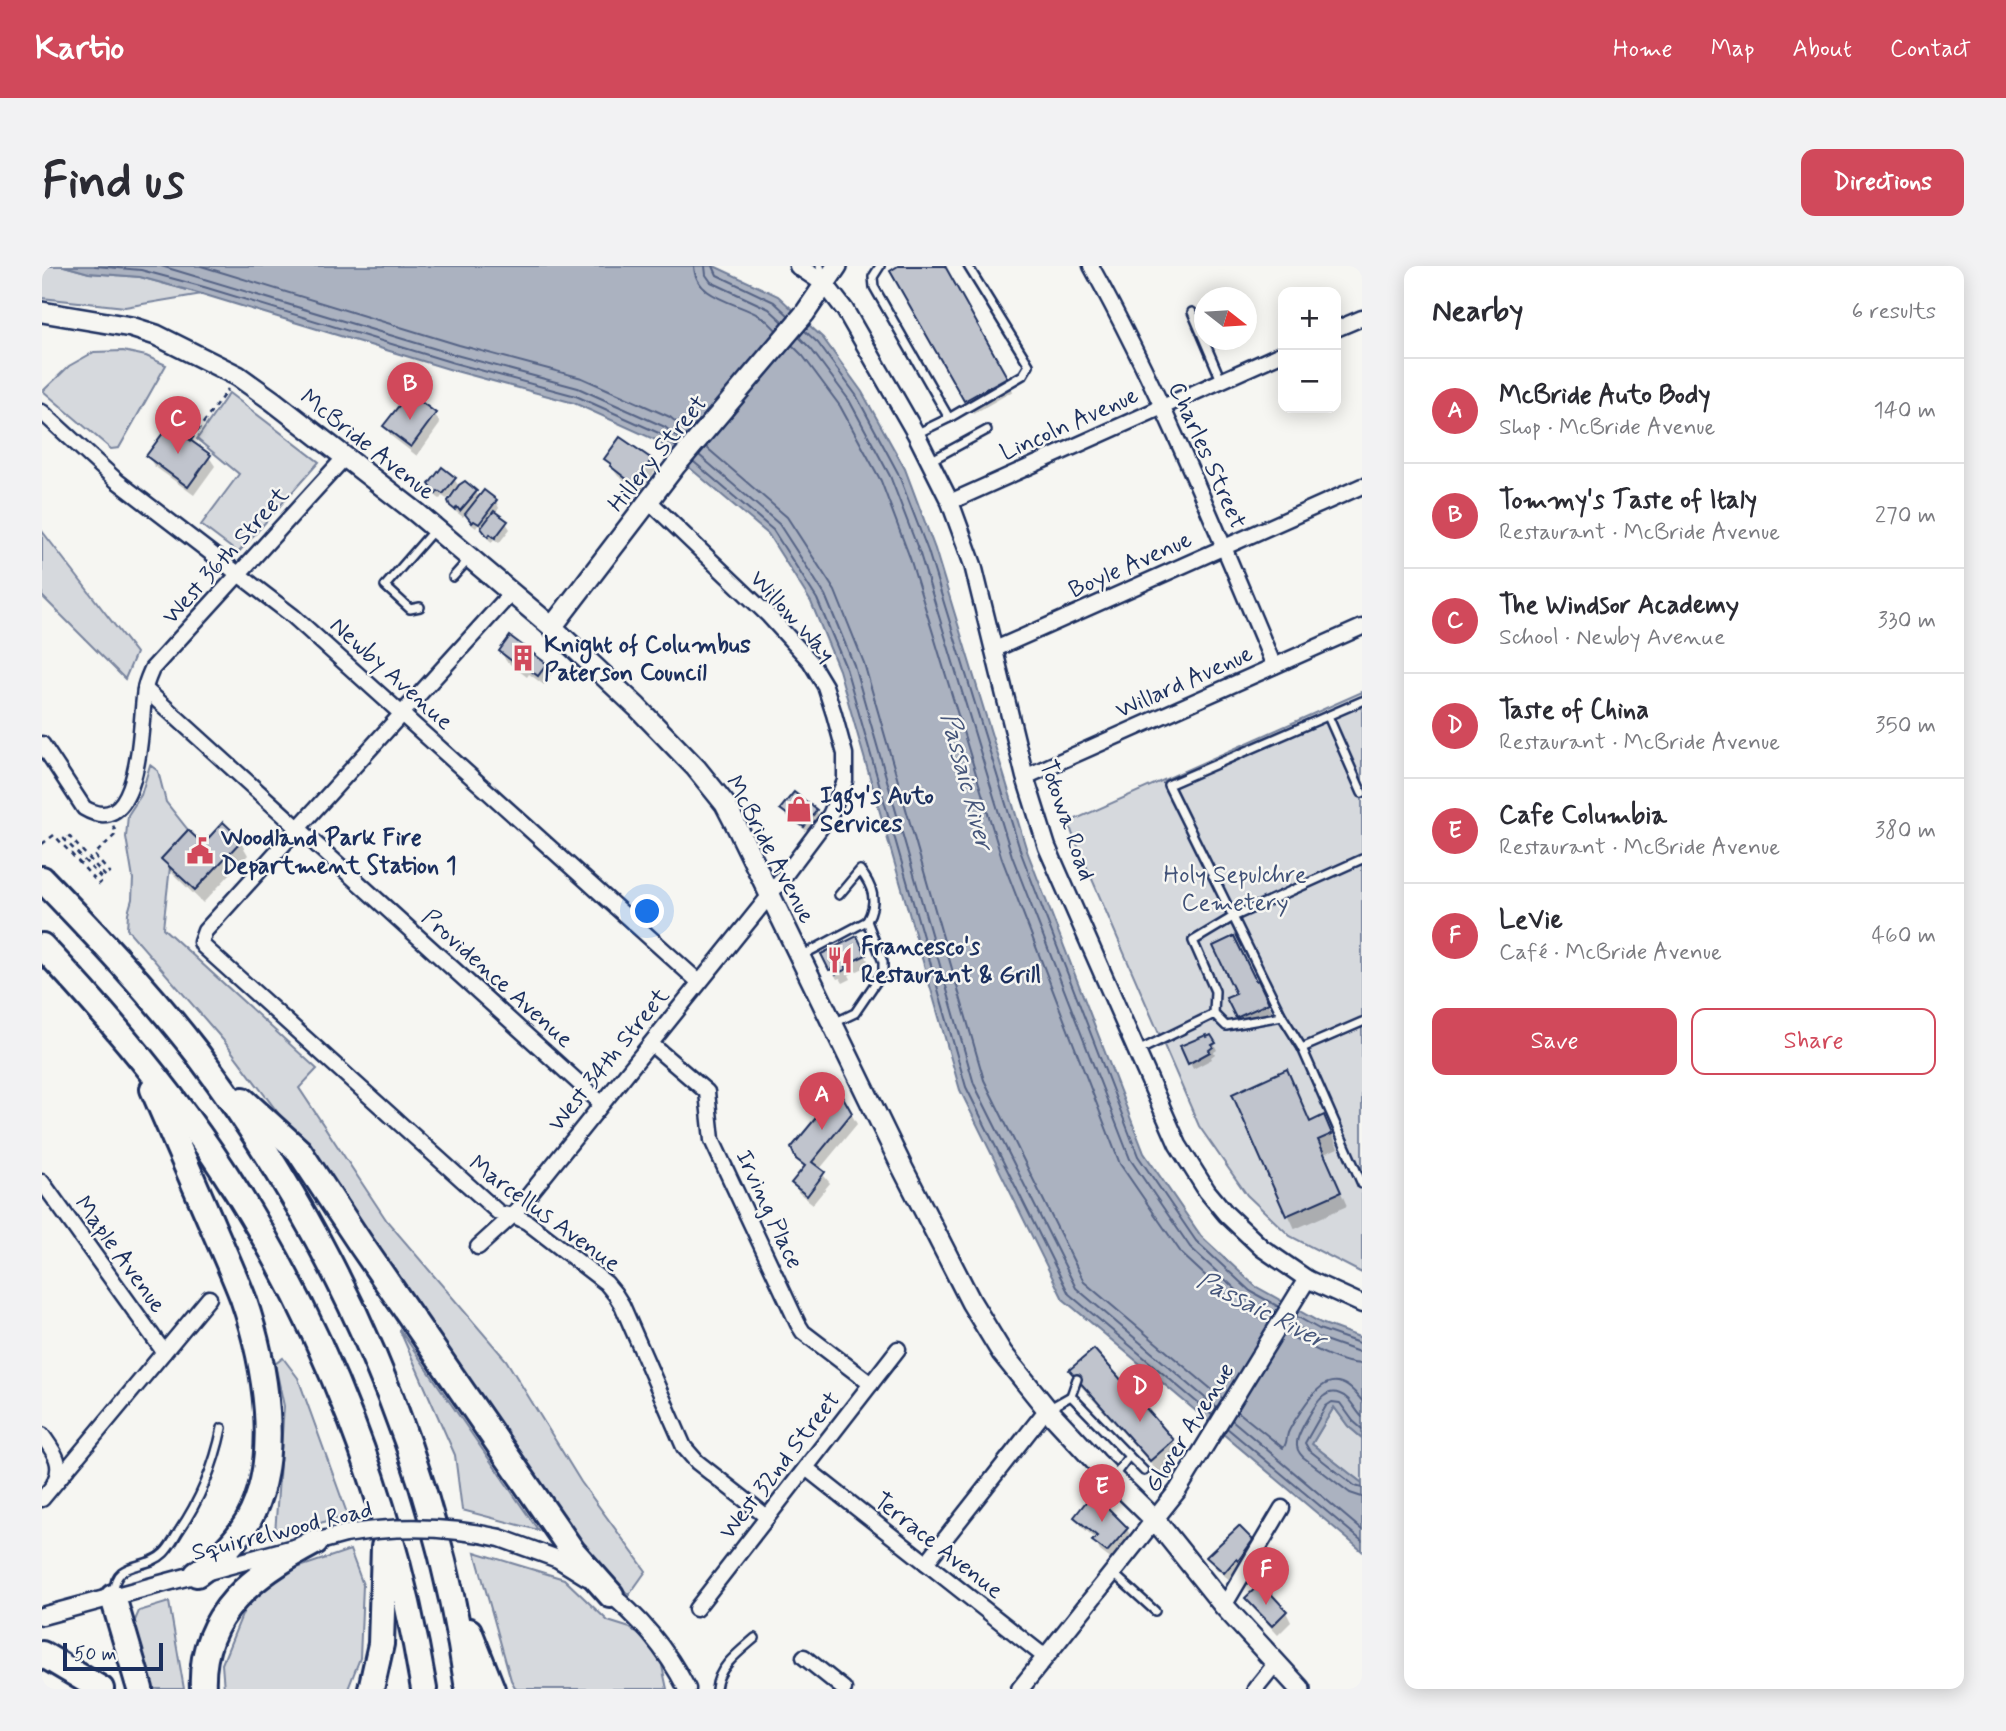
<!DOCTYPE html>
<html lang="en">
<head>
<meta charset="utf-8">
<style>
	:root { --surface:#fff; --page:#f2f2f3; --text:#2b2b33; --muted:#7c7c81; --line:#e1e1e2; --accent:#d1495b }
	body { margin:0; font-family:Mynerve,sans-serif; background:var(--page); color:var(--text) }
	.controls { position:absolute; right:21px; top:21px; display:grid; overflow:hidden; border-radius:14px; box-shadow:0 4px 18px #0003 }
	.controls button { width:63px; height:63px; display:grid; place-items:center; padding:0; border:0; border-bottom:2px solid var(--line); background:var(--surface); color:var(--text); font:35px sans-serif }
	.compass { position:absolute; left:1152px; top:21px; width:63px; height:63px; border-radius:50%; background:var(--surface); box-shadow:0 4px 18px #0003; rotate:107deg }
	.scale { position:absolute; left:21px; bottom:18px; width:100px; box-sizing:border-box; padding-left:7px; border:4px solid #1b2f5e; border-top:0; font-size:19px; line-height:24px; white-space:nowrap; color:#1b2f5e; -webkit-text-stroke:5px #f6f6f2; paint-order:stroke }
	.you { position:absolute; left:606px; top:646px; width:24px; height:24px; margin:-18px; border:5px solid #fff; border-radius:50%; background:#1a73e8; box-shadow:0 0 0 10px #1a73e833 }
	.badge { display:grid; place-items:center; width:46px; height:46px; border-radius:50%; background:var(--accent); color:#fff; font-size:23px; font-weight:700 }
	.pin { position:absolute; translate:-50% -58px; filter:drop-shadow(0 2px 4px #0008) }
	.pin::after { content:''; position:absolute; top:37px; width:24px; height:21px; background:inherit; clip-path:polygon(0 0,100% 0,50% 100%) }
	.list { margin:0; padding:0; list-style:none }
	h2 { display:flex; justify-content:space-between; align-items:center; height:91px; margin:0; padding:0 28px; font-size:30px }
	h2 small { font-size:23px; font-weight:400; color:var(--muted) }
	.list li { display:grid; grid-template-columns:46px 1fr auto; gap:21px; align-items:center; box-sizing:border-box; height:105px; padding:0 28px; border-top:2px solid var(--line) }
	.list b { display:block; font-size:26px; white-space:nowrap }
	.list p { margin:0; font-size:23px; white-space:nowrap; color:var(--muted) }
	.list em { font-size:23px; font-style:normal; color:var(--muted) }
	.actions { display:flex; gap:14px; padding:21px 28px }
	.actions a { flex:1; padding:16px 0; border:2px solid var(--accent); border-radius:14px; text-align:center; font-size:24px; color:var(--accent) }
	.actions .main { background:var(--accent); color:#fff }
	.map { position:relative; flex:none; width:1320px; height:1423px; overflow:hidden; border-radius:14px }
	header { display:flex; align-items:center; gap:42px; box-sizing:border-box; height:98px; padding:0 35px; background:var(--accent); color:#fff }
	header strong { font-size:33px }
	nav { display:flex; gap:38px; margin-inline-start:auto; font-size:24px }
	.intro { display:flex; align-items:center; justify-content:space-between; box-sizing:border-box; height:168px; padding:0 42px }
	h1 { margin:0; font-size:49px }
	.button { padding:18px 32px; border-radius:14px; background:var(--accent); color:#fff; font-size:24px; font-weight:700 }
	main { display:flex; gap:42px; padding:0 42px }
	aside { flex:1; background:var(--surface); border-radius:14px; box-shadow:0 4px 18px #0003 }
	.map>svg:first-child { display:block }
	.green { fill:#d6d9dd; stroke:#78849e; stroke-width:2 }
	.water { fill:#abb2c0; stroke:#717e99; stroke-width:2 }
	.shadow { fill:#0003 }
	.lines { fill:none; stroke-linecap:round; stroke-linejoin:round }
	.shore { stroke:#556385; stroke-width:2 }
	.building { fill:#c0c4cd; stroke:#1b2f5e; stroke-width:2 }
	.service-casing { stroke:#1b2f5e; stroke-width:12 }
	.minor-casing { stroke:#1b2f5e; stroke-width:19 }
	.tertiary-casing { stroke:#1b2f5e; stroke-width:21 }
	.secondary-casing { stroke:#1b2f5e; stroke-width:24 }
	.motorway-casing { stroke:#1b2f5e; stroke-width:30 }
	.path { stroke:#1b2f5e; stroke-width:2.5; stroke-dasharray:5 5; stroke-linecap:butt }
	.service { stroke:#f6f6f2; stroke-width:7 }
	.minor { stroke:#f6f6f2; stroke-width:14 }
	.tertiary { stroke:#f6f6f2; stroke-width:16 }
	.secondary { stroke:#f6f6f2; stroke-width:19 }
	.motorway { stroke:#f6f6f2; stroke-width:24 }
	.tertiary-bridge-casing { stroke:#1b2f5e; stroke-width:21; stroke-linecap:butt }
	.tertiary-bridge { stroke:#f6f6f2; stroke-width:16 }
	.labels { text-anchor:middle; stroke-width:5; stroke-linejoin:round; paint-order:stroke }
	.street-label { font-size:24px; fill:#1b2f5e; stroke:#f6f6f2 }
	.poi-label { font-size:24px; font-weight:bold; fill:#1b2f5e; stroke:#f6f6f2; text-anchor:start }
	.park-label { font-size:24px; fill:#405177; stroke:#f6f6f2 }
	.water-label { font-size:26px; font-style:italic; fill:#46567b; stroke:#f6f6f2 }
</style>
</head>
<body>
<header>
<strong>Kartio</strong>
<nav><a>Home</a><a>Map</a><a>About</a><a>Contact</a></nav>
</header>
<div class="intro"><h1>Find us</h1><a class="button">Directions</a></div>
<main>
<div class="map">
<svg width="1320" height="1423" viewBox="0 0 1320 1423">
	<rect width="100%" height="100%" fill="#f6f6f2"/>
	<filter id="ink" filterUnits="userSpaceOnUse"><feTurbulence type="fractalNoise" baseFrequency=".0143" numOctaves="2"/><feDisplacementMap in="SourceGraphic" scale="14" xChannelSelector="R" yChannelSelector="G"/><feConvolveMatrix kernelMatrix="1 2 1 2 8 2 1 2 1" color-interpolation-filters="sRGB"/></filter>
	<g filter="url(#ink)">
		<g class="green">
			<path d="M0,0H22L47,7L98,11L160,28L83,41L0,32Z"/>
			<path d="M81,85L104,90L124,99L77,182L69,183L1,125L27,100L52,86Z"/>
			<path d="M187,127L277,196L196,287L159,259L197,208L155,173Z"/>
			<path d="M0,265L94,387L83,413L0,330Z"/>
			<path d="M1320,426V1007L1248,970L1205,929L1157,860L1030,567L1027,556Z"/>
			<path d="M108,499L116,505L124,536L146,564L120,592L128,601L121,662L275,803L257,822L345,955L464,1094L539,1216L604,1305L587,1329L559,1303L489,1210L277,901L181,774L85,663L86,647L90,633L91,613L84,571L86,549L99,529Z"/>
			<path d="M358,1065V1064L496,1264L420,1244L413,1189Z"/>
			<path d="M241,1092L256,1112L306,1250L233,1268L242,1140L233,1098Z"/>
			<path d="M1292,1141L1306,1160L1320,1172V1217L1270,1178Z"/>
			<path d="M308,1284L321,1319L318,1392L306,1423H182L180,1398L204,1339L246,1305Z"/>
			<path d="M433,1286L522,1313L566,1355L588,1362L606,1376L619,1395L625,1423H474L469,1414Z"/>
			<path d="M127,1336L142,1423H111L91,1359L97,1345Z"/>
		</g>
		<path class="water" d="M22,0H672L736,30L781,72L820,126L863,203L893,283L985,585L1102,887L1159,970L1213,1020L1279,1057L1320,1072V1172L1306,1160L1292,1141L1270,1178L1320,1217V1285L1021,1033L918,824L797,404L769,336L726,268L616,175L532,137L410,104L160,28L98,11L47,7Z"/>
		<g class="shadow">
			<path d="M860,0H901L971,125L931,148L850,5Z"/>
			<path d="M393,148L398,158L375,190L349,170L344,160Z"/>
			<path d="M106,190L167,191L173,200L152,229L112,200Z"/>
			<path d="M564,193L609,194L614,204L598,226L576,210Z"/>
			<path d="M412,213L416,219L405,233L400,230L398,233L395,231L392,223Z"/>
			<path d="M434,226L437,232L454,235L457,242L453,248L464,257L468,263L457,277L452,273L450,276L447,274L441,262L436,259L434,262L430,259L424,247L421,251L414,246L408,235Z"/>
			<path d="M459,385L504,399L509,409L502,419L487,408L485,411L464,395Z"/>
			<path d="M741,543L774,545L778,551L766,566L744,550Z"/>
			<path d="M198,575L206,589L161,637L129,606L121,593L161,580Z"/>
			<path d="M820,682L828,699L807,709L809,713L801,717L798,712L795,713L789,703Z"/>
			<path d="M1214,717L1231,747L1201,761L1187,733Z"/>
			<path d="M1169,772L1175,784L1172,786L1173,788L1169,791L1170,793L1151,803L1140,781Z"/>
			<path d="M1244,805L1269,857L1281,852L1289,865L1296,882L1282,888L1305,940L1253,963L1192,829Z"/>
			<path d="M797,827L815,858L777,904L788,917L771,938L757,927L751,917L763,903L751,882Z"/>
			<path d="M1030,1105L1131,1175L1139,1188L1117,1207L1037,1118Z"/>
			<path d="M1034,1251L1085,1263L1090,1273L1071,1295L1058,1285L1053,1275L1054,1273L1040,1261Z"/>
			<path d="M1210,1275L1216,1285L1189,1315L1172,1301L1166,1291Z"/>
			<path d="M1205,1333L1244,1346L1249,1356L1236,1369L1211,1342Z"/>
		</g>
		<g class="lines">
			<g class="shore">
				<path d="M53,0L99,4L162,21L412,97L534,130L619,168L634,181"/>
				<path d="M119,0L414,89L536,122L623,161L640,175"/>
				<path d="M159,0L417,79L540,112L628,151L647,167"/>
				<path d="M652,0C653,34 698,36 721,52C726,55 730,60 734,64"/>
				<path d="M663,0L664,9L669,16L727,43L741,56"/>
				<path d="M671,0L675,9L732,36L746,49"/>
				<path d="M763,65L776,77L814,129L856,207L886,285L979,587L1096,890L1154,975L1208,1025L1237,1041"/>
				<path d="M757,71L769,83L807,134L848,210L878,288L970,590L1088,893L1148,981L1203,1032L1232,1048"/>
				<path d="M750,79L761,90L798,140L839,215L868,292L960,593L1078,898L1140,988L1196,1040L1227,1057"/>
				<path d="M664,181L745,251L793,325L822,397L942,814L1042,1016L1181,1133"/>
				<path d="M657,189L737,258L783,329L812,399L932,818L1034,1022L1175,1142"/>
				<path d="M652,196L731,264L775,333L804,402L924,821L1027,1028L1170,1149"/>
				<path d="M1254,1050L1277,1063L1320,1078"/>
				<path d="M1249,1058L1274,1071L1320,1087"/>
				<path d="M1243,1067C1266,1079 1294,1097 1320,1098"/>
				<path d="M1195,1145L1241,1182C1245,1178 1244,1174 1246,1167C1249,1160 1253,1154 1257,1148C1275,1119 1294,1099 1320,1135"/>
				<path d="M1320,1151C1313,1144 1308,1131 1298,1128C1293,1126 1287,1126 1282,1130C1275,1134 1255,1168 1255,1177C1254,1183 1257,1187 1261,1191L1308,1227L1320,1231"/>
				<path d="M1190,1154L1320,1264"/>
				<path d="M1185,1162L1320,1275"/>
				<path d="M1320,1163L1311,1155L1298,1137L1290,1136L1284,1140L1263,1177L1267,1184L1313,1220L1320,1222"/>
			</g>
		</g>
		<g class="building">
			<path d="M856,0H903L965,111L922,135L848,5Z"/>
			<path d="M367,127L394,147L369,181L341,160Z"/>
			<path d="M127,159L169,189L146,221L104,190Z"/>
			<path d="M578,171L610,193L591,218L568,200L569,198L562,193Z"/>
			<path d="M400,201L414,212L401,228L396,225L394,228L387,218Z"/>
			<path d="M423,215L435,225L418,245L415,241L413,244L408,240L406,235L417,219Z"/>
			<path d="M442,224L455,234L437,258L432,255L430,257L423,248Z"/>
			<path d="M452,245L466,255L453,272L448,268L446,271L439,262Z"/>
			<path d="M468,370L505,398L496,410L481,399L479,402L457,385Z"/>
			<path d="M752,526L775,544L762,561L738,543Z"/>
			<path d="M181,556L200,574L153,624L119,593L146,564L161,578Z"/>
			<path d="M815,670L824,689L803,699L805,703L794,708L791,703L787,704L779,688Z"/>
			<path d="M1192,670L1214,715L1216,714L1227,737L1194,752L1184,732L1194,728L1171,680Z"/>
			<path d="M1164,769L1165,771L1169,769L1174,777L1170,779L1171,781L1167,784L1168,786L1146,798L1138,780Z"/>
			<path d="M1245,803L1268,856L1282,849L1290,868L1276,874L1299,926L1244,950L1190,828Z"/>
			<path d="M797,824L810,847L770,896L783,906L765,930L749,917L763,900L754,893L749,882Z"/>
			<path d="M1052,1083L1132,1174L1108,1195L1027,1104Z"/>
			<path d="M1051,1227L1086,1262L1065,1286L1050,1275L1055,1270L1032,1251Z"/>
			<path d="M1197,1260L1211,1274L1196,1295L1194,1293L1182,1307L1164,1291Z"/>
			<path d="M1219,1317L1245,1345L1230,1360L1203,1332Z"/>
		</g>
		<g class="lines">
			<g class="service-casing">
				<g id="service">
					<path d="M778,0L781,14"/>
					<path d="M838,0L831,11L832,21L907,152L981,109L987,99L926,0"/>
					<path d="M1150,46L1179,114"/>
					<path d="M874,168L907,152"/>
					<path d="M888,195L945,164"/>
					<path d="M411,311L428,292"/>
					<path d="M378,341L368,343L343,320L391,265"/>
					<path d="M1286,450L1320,527"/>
					<path d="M797,629L818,604C831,621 836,635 825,655"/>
					<path d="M759,690L825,655L841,696V706L813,747L792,757"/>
					<path d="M1172,748L1173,725L1151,675L1191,651L1320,593"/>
					<path d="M1240,750L1126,519L1320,435"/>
					<path d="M1260,782L1320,756"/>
					<path d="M1096,785L1172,748L1184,760L1240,750L1260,782L1320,918"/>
					<path d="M1029,1130L1035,1113"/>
					<path d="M1006,1143L1029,1130L1087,1190L1072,1210"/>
					<path d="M1087,1190L1102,1205"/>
					<path d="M1071,1307L1113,1345"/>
					<path d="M72,1326C72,1293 104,1305 122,1287C128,1281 132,1273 137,1265C159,1233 172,1200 180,1162"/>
					<path d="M674,1423C676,1401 697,1386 713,1372"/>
				</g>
			</g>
			<g class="minor-casing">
				<g id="minor">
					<path d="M1049,0C1120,128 1175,265 1232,400"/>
					<path d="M1294,63L1320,52"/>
					<path d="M0,146L75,215L251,350L657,716"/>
					<path d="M908,236L1241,87"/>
					<path d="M470,326L163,665L159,676L161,680L457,947L475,951L485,956L564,1017L573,1028L580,1039L642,1181L655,1196L725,1251"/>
					<path d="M951,384L1320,220"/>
					<path d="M103,423L559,837"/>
					<path d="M0,478L42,542C101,577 98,452 103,423C104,416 107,410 110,403L304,190"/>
					<path d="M983,511L1320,361"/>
					<path d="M609,778L665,826L670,874L756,1058L761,1066L829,1118"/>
					<path d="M0,916L122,1086"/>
					<path d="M436,981L470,950L728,629L788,549L803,515V488L792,448L783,420L768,395L727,350L606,234"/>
					<path d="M0,1169C11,1185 22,1197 13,1215"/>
					<path d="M764,1202L1003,1391"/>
					<path d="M0,1233L167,1032"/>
					<path d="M884,1297L1005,1143"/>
					<path d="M1182,1340L1240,1242"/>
					<path d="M654,1343L856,1083"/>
					<path d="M762,1391L802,1423"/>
					<path d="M1213,1423L1234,1397"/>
				</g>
			</g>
			<g class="tertiary-casing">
				<g id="tertiary">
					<path d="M756,0L783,18L803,44L874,168L908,236L931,299L983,511L1005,581L1136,879L1165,925L1184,948L1220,982L1265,1013L1320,1038"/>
					<path d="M458,1272L516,1293L545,1311"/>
					<path d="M563,1324C597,1350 625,1384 645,1423"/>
					<path d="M0,1350L303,1268"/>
					<path d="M978,1423L1136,1224L1265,1013"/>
				</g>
			</g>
			<g class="secondary-casing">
				<g id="secondary">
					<path d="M0,46L89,61L114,69L196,110L231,135L375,247L510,361L595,441L654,502L683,538L696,563L861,903L929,1036L960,1087L1005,1143L1054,1196L1114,1255L1182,1340L1258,1423"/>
					<path d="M510,361L634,199L763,47L795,0"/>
				</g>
			</g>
			<g class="motorway-casing">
				<g id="motorway">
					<path d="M0,613C54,669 108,726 155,787C296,973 393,1192 426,1423"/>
					<path d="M0,680C67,751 130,825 183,907C284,1062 352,1240 382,1423"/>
					<path d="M111,823C130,866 149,910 168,954C179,980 191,1006 201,1032C223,1096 241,1193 206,1255C193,1277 175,1294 155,1308"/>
					<path d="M201,834L257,885L320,980L531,1286L569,1329"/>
					<path d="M71,1331L98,1423"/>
					<path d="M427,1365L450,1423"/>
					<path d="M0,1388L59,1423"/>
					<path d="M161,1423C157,1348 214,1307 273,1276"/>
					<path d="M329,1423L339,1378L342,1281"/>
				</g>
			</g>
			<g class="path">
				<path d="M149,174L186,123"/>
				<path d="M0,578L12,569L57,618L61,614L22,573L26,569L64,611L68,607L52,589L74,568L71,559"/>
			</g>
			<use href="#service" class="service"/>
			<use href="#minor" class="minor"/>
			<use href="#tertiary" class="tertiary"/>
			<use href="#secondary" class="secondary"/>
			<use href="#motorway" class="motorway"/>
			<g class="tertiary-bridge-casing">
				<path id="tertiary-bridge" d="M303,1268C357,1259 406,1260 458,1272"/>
			</g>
			<use href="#tertiary-bridge" class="tertiary-bridge"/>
		</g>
	</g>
	<defs>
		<g id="building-bare" transform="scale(2.1)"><path d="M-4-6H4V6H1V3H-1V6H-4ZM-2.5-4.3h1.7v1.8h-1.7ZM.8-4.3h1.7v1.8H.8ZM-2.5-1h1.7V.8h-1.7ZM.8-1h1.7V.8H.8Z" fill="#d1495b" stroke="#f6f6f2" stroke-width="2.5" paint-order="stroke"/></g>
		<g id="shop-bare" transform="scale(2.1)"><path d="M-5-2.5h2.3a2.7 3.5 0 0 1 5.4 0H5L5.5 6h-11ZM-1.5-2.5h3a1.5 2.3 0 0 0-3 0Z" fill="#d1495b" stroke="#f6f6f2" stroke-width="2.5" paint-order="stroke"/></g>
		<g id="civic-bare" transform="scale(2.1)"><path d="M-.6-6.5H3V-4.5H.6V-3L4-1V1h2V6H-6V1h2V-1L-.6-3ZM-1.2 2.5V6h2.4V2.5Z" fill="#d1495b" stroke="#f6f6f2" stroke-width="2.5" paint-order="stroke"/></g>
		<g id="restaurant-bare" transform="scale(2.1)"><path d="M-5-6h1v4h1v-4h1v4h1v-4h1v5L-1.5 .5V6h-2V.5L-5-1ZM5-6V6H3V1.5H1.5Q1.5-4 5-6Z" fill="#d1495b" stroke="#f6f6f2" stroke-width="2.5" paint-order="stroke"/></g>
	</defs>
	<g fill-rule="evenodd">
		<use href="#building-bare" x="481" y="392"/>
		<use href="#shop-bare" x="757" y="543"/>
		<use href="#civic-bare" x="158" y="585"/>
		<use href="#restaurant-bare" x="798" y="694"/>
	</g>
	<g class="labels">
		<g class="street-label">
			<text transform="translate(1027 157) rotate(-24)" y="8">Lincoln Avenue</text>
			<text transform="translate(326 178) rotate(38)" y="8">McBride Avenue</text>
			<text transform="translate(615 187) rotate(-51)" y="8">Hillery Street</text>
			<text transform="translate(1166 189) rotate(66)" y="8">Charles Street</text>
			<text transform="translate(183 289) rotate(-48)" y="8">West 36th Street</text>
			<text transform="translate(1088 298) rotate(-24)" y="8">Boyle Avenue</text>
			<text transform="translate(751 350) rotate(48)" y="8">Willow Way</text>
			<text transform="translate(350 407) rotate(42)" y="8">Newby Avenue</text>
			<text transform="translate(1142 415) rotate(-24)" y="8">Willard Avenue</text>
			<text transform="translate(1026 554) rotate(71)" y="8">Totowa Road</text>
			<text transform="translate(729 583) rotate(62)" y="8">McBride Avenue</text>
			<text transform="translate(456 712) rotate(42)" y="8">Providence Avenue</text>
			<text transform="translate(566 793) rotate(-51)" y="8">West 34th Street</text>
			<text transform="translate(728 943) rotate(65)" y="8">Irving Place</text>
			<text transform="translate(503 947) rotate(36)" y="8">Marcellus Avenue</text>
			<text transform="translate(79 988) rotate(54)" y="8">Maple Avenue</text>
			<text transform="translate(1147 1161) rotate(-58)" y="8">Glover Avenue</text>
			<text transform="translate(737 1199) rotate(-52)" y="8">West 32nd Street</text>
			<text transform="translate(240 1264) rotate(-14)" y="8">Squirrelwood Road</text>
			<text transform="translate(897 1279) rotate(38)" y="8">Terrace Avenue</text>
		</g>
		<g class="poi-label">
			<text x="502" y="386">Knight of Columbus<tspan x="502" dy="28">Paterson Council</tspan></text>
			<text x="778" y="537">Iggy's Auto<tspan x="778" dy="28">Services</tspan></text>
			<text x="179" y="579">Woodland Park Fire<tspan x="179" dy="28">Department Station 1</tspan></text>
			<text x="819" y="688">Francesco's<tspan x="819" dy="28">Restaurant &amp; Grill</tspan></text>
		</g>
		<g class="park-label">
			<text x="1193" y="616">Holy Sepulchre<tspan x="1193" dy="28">Cemetery</tspan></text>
		</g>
		<g class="water-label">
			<text transform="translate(926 515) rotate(75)" y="9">Passaic River</text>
			<text transform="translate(1220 1043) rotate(27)" y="9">Passaic River</text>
		</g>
	</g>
</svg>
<div class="controls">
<button>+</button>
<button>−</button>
</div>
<svg class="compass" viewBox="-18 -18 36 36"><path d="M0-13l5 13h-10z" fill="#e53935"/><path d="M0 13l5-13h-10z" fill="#7c7c81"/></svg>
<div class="scale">50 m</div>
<div class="you"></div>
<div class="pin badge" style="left:780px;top:864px">A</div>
<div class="pin badge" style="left:368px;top:154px">B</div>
<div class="pin badge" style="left:136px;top:188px">C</div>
<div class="pin badge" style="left:1098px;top:1156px">D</div>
<div class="pin badge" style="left:1060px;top:1256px">E</div>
<div class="pin badge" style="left:1224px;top:1339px">F</div>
</div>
<aside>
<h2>Nearby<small>6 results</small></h2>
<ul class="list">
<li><span class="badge">A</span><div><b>McBride Auto Body</b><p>Shop · McBride Avenue</p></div><em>140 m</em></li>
<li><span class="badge">B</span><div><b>Tommy's Taste of Italy</b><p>Restaurant · McBride Avenue</p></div><em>270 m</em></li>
<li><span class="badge">C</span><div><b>The Windsor Academy</b><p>School · Newby Avenue</p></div><em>330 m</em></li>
<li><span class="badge">D</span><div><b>Taste of China</b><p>Restaurant · McBride Avenue</p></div><em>350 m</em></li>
<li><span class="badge">E</span><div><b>Cafe Columbia</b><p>Restaurant · McBride Avenue</p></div><em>380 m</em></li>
<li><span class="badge">F</span><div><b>LeVie</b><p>Café · McBride Avenue</p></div><em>460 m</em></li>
</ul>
<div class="actions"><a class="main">Save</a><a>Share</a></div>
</aside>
</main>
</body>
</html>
